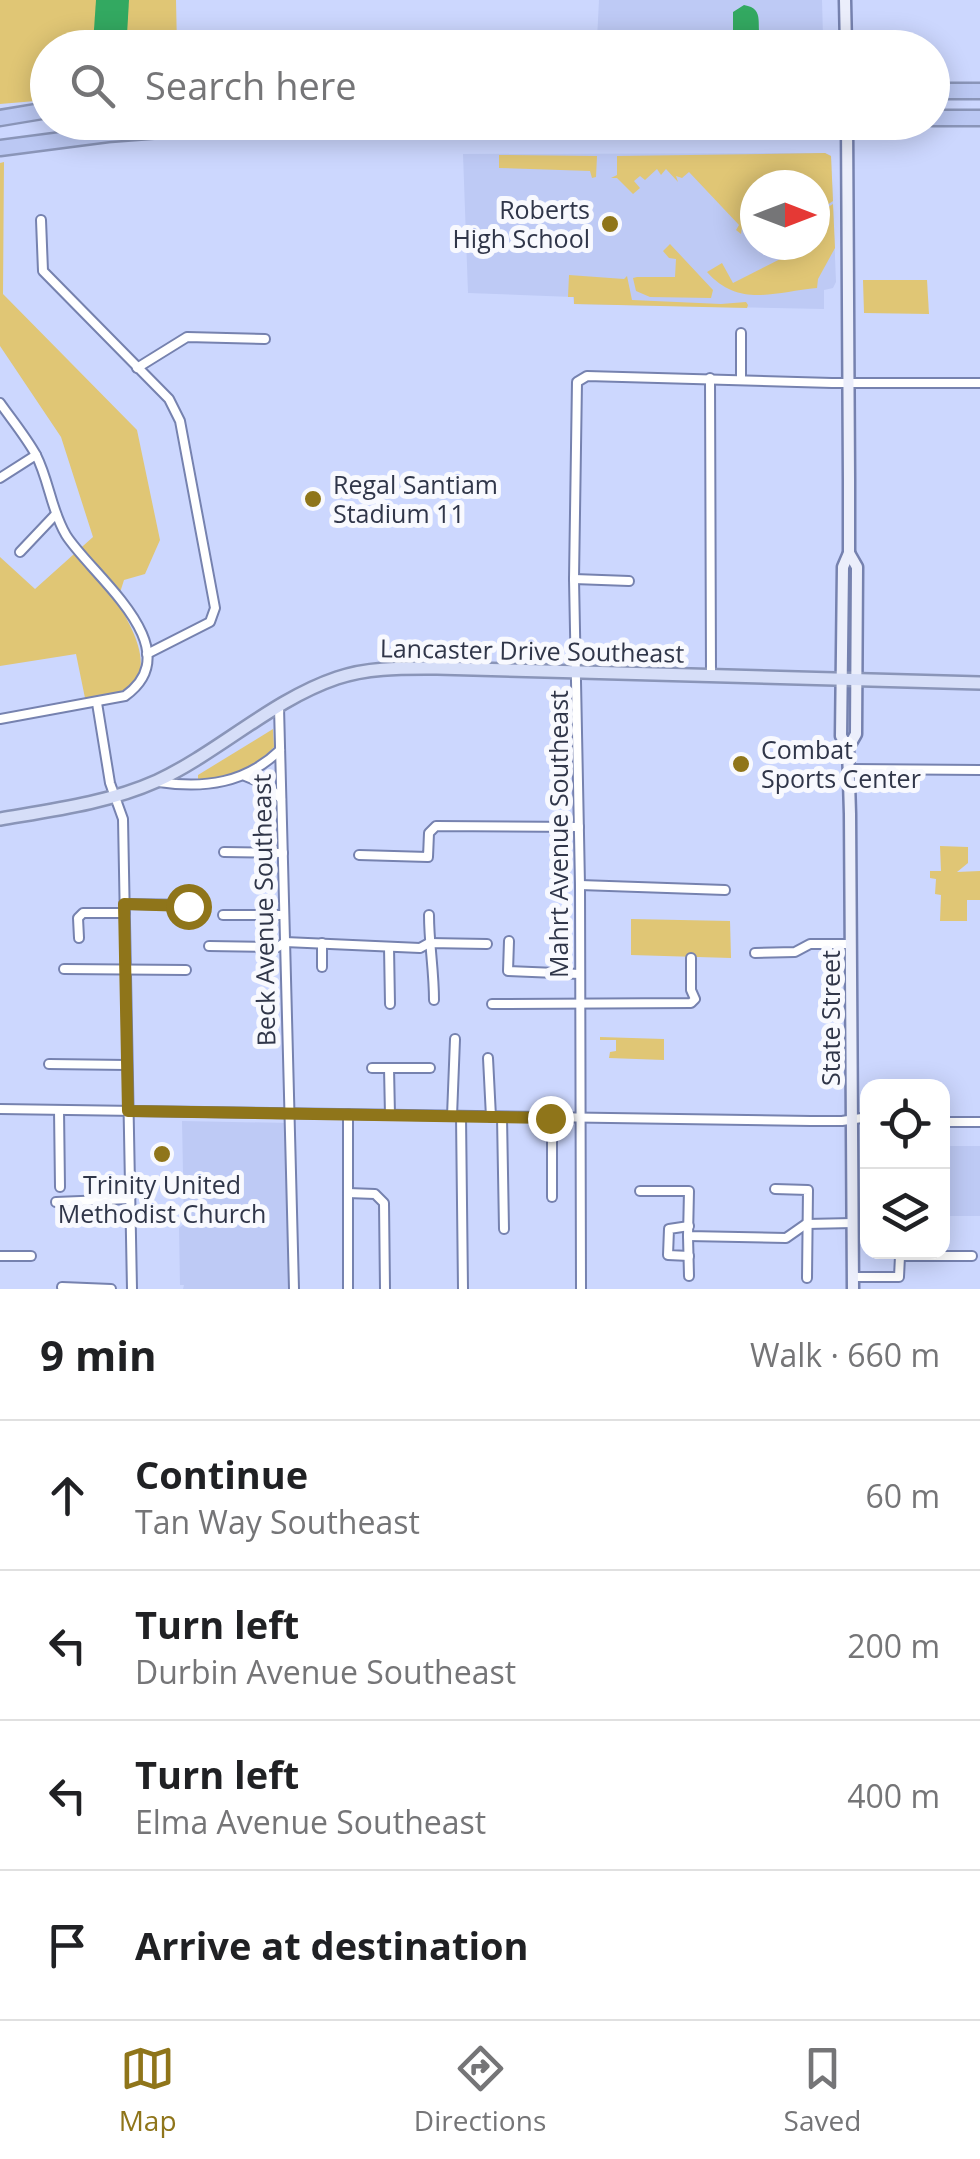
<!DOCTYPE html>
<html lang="en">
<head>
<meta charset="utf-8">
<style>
	:root { --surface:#fff; --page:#f6f6f6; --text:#202124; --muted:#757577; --line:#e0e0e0; --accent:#8f751a }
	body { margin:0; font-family:"Open Sans",sans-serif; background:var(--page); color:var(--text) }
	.controls { position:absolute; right:30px; bottom:30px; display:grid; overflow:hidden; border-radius:20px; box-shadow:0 5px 25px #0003 }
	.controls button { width:90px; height:90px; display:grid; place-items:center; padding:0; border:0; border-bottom:2px solid var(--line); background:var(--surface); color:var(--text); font:50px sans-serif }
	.compass { position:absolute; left:740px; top:170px; width:90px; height:90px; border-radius:50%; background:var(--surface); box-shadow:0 5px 25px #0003; rotate:90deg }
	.stop { position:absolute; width:30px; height:30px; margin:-22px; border:8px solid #8f751a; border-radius:50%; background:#fff }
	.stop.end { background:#8f751a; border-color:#fff; box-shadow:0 2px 10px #0008 }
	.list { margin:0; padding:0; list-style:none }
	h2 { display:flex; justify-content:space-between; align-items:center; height:130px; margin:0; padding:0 40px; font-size:42px }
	h2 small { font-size:32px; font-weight:400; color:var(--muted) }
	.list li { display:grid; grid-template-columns:65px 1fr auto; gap:30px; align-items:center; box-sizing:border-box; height:150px; padding:0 40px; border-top:2px solid var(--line) }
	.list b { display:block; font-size:38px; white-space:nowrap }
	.list p { margin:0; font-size:32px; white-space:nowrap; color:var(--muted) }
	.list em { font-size:32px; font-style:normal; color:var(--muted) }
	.icon { flex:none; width:55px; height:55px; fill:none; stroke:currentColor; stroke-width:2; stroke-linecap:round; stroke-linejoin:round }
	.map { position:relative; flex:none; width:980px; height:1289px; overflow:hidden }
	.search { position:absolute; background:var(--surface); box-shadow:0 5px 25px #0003; left:30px; right:30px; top:30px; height:110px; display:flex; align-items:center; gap:25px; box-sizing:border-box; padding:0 35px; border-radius:55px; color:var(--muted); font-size:38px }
	.sheet { height:730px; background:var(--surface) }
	nav { display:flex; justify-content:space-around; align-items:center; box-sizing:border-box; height:140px; border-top:2px solid var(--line); background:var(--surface); font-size:28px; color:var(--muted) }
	nav a { display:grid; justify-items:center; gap:5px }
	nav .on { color:var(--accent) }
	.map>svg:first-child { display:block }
	.built { fill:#becaf5; fill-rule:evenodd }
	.green { fill:#e0c675 }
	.water { fill:#33a961 }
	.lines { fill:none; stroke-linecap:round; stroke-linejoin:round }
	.minor-casing { stroke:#7682af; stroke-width:12 }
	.secondary-casing { stroke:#7682af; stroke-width:15 }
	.primary-casing { stroke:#8a95b8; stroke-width:16 }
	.motorway-casing { stroke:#8a95b8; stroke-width:19 }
	.minor { stroke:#fff; stroke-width:8 }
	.secondary { stroke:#ebeefb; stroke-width:10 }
	.primary { stroke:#d6def8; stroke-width:11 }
	.motorway { stroke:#bbc8f3; stroke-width:14 }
	.route { stroke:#8f751a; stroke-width:12 }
	.poi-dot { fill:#8f751a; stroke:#f8f9fe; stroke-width:4 }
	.labels { text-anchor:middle; stroke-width:10; stroke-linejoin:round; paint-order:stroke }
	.poi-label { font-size:25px; fill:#303649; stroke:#f8f9fe; text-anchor:start }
	.street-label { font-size:25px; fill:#303649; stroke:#f8f9fe }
</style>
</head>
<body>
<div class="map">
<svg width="980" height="1289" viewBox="0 0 980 1289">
	<rect width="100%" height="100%" fill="#ccd7fe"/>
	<g class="built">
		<path d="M599,0H822L823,37L597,40Z"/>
		<path d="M825,153L831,156L836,282L833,288L824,290V309L574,304L573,297L468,293L463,154ZM755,185H815V245H755Z"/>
		<path d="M182,1121L288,1123L291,1289H183L184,1285H180L179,1228L184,1224Z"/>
		<rect x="943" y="1146" width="37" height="70"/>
	</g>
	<g class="green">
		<path d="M0,0H176L177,47L48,48L47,100L0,104Z"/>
		<path d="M825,153L831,156L833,201L815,213V185H755V206L744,212L741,234L736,230L739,225L689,172L682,178L676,176L678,182L666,169L661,175L657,169L645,180L640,176L634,181L640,188L633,194L617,178H611L617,175V156Z"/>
		<path d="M499,155L597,156L596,177L592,178L590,171L499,168Z"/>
		<path d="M4,162L3,294L137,430L160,540L145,574L124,580L117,602C132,627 162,678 117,693C107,696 95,697 85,698L76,654L0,666V557L35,589L93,537L61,437L0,346V163Z"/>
		<path d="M833,204L835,248L818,279L817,288C774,292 739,308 707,272L722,263L733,283L798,250L800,254L815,246V215Z"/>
		<path d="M670,244L713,290L711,298L650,297L636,291L633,278L637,277H675L676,259L669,258L663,251Z"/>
		<path d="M569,275L624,279L627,276L632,300L721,304L746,302L748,305L747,308L574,304V297H568Z"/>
		<path d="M863,280H927L929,314L864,313Z"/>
		<path d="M273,729L274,747C255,767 226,784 198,779V775Z"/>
		<path d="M940,846L968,847V863L957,872L980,871V900H967V921H940L941,895L935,894L936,879L930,878V871H941Z"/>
		<path d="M631,919L730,921L731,958L631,955Z"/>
		<path d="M600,1037L664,1039V1060L609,1058L610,1052L616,1051V1040H600Z"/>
	</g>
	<g class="water">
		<path d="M96,0H129L127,35L114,47H98L93,44Z"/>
		<path d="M744,5C767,9 754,27 762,42L819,47H729L733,41V12Z"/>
	</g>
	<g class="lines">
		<g class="minor-casing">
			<g id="minor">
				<path d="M41,220L43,271L169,399L180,421L215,608L210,622L147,654"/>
				<path d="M137,368L187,337L265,339"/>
				<path d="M710,378L711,676"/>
				<path d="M741,379V333"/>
				<path d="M0,403C12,420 26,437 36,455C49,480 51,510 66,535C91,575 192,648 125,696L0,719"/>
				<path d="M0,478L36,455"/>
				<path d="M20,552L56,514"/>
				<path d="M574,579L629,581"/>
				<path d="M97,703L110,783L123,819L132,1289"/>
				<path d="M279,707L294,1289"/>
				<path d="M849,769L980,770"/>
				<path d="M245,776L267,785L281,799"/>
				<path d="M159,782C205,789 246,783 280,750"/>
				<path d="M224,852L283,853"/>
				<path d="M359,855L428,857L429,833L436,826L579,827"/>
				<path d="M580,885L725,890"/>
				<path d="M124,904L193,905"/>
				<path d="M223,915H284"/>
				<path d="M429,915C429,944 434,970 434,1000"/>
				<path d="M79,938L78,918L83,913H125"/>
				<path d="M509,941L508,971L580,974"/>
				<path d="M209,946L278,947L285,942L420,948L429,943L487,944"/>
				<path d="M389,947L390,1004"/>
				<path d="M755,953L795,952L810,944H851"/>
				<path d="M322,967V943"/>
				<path d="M64,969L186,970"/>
				<path d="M492,1004L691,1003L695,999L691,990V958"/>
				<path d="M488,1058L491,1117"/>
				<path d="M49,1064L127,1065"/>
				<path d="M372,1068H430"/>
				<path d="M389,1068L390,1115"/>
				<path d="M0,1109L811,1121H842L868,1117"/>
				<path d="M59,1110L60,1187"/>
				<path d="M348,1114V1289"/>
				<path d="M452,1116L455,1039"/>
				<path d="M461,1116L463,1289"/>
				<path d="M502,1117L504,1229"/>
				<path d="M942,1122H980"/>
				<path d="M775,1189L808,1190L807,1278"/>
				<path d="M640,1191H689L688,1236L786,1238L806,1224L853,1223"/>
				<path d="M348,1193L375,1194L384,1203L385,1289"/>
				<path d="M552,1197V1118"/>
				<path d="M56,1202L130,1199"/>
				<path d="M689,1226L669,1229L668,1255L689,1256"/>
				<path d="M688,1236L689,1276"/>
				<path d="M0,1256H31"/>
				<path d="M853,1277H899L900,1256H972"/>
				<path d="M62,1287L111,1289"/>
				<path d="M581,1289L580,885L574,579L577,382L587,376L832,383H980"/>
			</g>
		</g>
		<g class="secondary-casing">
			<g id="secondary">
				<path d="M845,0L846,48"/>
				<path d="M847,122L849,479V553L843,567L841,736L848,748L850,814L853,1289"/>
				<path d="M848,748L856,734L857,567L849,553"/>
			</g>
		</g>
		<g class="primary-casing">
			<path id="primary" d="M0,819C53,810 108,803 157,781C219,752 272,700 337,678C369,667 404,668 437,668L980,683"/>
		</g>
		<g class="motorway-casing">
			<g id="motorway">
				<path d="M932,91H980"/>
				<path d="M0,118L48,110"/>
				<path d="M932,118H980"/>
				<path d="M0,148L108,134L267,122"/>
			</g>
		</g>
		<use href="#minor" class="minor"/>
		<use href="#secondary" class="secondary"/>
		<use href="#primary" class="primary"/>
		<use href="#motorway" class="motorway"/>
	</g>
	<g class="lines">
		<path class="route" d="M188,906L124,904L128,1111L550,1118"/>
	</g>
	<g class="poi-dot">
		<circle cx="610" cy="224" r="10"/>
		<circle cx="313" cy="499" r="10"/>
		<circle cx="741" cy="764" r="10"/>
		<circle cx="162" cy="1154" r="10"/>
	</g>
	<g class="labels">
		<g class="poi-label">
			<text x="590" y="219" text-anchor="end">Roberts<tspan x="590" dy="29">High School</tspan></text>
			<text x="333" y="494">Regal Santiam<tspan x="333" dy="29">Stadium 11</tspan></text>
			<text x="761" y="759">Combat<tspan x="761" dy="29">Sports Center</tspan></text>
			<text x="162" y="1194" text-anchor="middle">Trinity United<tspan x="162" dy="29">Methodist Church</tspan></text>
		</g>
		<g class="street-label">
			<text transform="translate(532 651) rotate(1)" y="9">Lancaster Drive Southeast</text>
			<text transform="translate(559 834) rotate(-90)" y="9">Mahrt Avenue Southeast</text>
			<text transform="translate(264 910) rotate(-91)" y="9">Beck Avenue Southeast</text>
			<text transform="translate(831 1018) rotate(-90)" y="9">State Street</text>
		</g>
	</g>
</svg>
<div class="controls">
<button><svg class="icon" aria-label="locate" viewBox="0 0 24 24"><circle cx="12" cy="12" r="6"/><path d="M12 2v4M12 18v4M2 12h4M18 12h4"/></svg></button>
<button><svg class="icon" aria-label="layers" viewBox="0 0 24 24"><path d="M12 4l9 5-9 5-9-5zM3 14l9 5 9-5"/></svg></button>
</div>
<svg class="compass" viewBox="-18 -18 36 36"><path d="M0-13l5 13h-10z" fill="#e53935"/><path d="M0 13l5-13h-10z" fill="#757577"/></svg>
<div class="stop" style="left:188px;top:906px"></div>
<div class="stop end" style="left:550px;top:1118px"></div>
<div class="search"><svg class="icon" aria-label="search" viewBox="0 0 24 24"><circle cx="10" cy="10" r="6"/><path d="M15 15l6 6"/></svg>Search here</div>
</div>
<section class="sheet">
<h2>9 min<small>Walk · 660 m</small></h2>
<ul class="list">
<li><svg class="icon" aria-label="ahead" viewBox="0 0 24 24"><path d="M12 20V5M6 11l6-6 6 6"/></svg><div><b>Continue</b><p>Tan Way Southeast</p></div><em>60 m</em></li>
<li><svg class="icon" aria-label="left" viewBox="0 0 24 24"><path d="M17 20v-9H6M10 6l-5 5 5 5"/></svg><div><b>Turn left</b><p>Durbin Avenue Southeast</p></div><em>200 m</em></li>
<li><svg class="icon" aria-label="left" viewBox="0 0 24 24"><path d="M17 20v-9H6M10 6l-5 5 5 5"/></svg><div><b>Turn left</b><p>Elma Avenue Southeast</p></div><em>400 m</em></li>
<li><svg class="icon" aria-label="arrive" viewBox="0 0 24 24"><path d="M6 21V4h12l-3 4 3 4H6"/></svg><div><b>Arrive at destination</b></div></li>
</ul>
</section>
<nav>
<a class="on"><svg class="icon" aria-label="map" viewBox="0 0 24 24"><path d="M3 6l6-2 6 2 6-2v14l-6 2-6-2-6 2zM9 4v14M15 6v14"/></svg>Map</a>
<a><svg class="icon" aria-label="directions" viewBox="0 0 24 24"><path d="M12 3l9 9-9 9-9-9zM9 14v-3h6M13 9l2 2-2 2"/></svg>Directions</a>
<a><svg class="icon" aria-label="saved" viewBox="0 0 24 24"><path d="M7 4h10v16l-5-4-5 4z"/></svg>Saved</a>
</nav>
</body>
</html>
